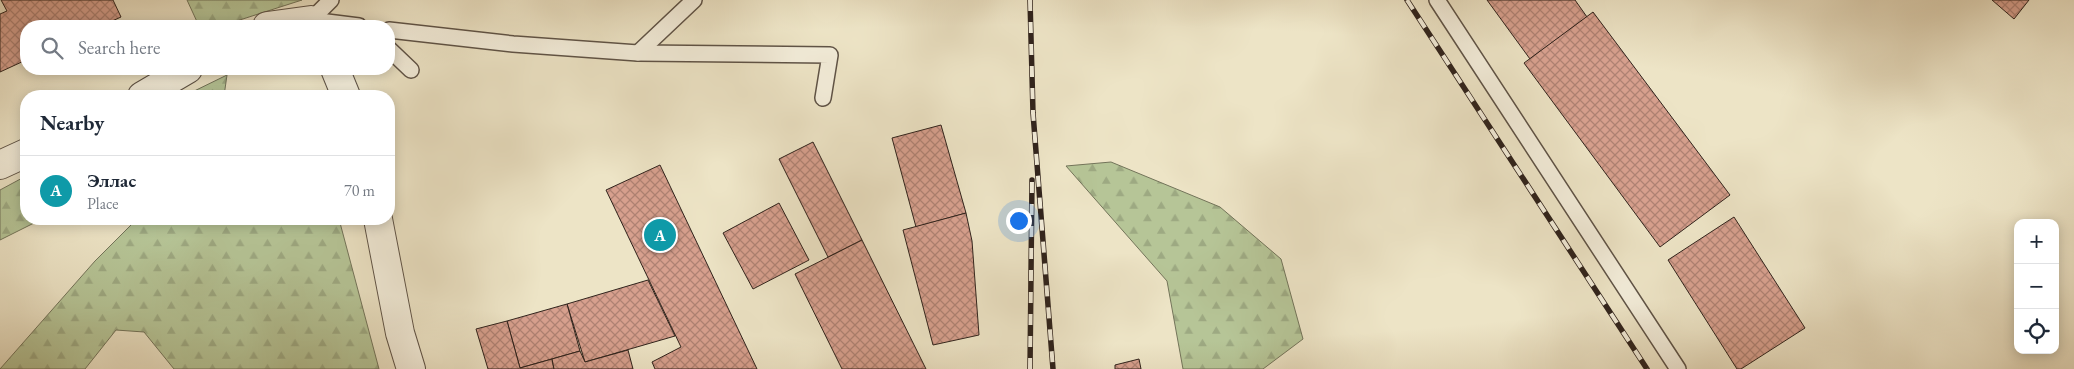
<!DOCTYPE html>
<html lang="en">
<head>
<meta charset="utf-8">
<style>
	:root { --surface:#fff; --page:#f2f2f3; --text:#1f2937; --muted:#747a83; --line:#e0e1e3; --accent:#0f766e }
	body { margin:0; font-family:"EB Garamond",serif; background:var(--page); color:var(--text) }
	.controls { position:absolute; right:15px; bottom:15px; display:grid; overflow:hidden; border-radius:10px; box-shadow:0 2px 12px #0003 }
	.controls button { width:45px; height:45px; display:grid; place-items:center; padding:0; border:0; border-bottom:1px solid var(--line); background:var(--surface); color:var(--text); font:25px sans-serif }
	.you { position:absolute; left:1018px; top:220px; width:18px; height:18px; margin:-12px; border:4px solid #fff; border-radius:50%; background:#1a73e8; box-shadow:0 0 0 8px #1a73e833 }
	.badge { display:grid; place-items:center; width:32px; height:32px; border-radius:50%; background:var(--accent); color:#fff; font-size:16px; font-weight:700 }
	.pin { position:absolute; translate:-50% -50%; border:2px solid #fff; box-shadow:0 1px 5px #0006 }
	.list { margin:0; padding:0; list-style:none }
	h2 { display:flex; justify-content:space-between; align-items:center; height:65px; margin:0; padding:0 20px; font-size:21px }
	h2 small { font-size:16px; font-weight:400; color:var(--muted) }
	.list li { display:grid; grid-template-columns:32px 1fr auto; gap:15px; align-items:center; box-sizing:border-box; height:70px; padding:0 20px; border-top:1px solid var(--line) }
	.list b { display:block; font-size:19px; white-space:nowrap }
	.list p { margin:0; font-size:16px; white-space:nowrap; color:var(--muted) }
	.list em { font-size:16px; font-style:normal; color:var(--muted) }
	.icon { flex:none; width:28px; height:28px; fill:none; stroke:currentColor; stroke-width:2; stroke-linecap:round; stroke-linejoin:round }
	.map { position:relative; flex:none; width:2074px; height:369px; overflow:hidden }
	.search { position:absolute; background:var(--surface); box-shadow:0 2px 12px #0003; left:20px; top:20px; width:375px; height:55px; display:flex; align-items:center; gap:12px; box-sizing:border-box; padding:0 18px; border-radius:20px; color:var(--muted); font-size:19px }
	.panel { position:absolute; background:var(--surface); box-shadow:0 2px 12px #0003; left:20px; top:90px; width:375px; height:135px; border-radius:20px }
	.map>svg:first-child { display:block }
	.forest { fill:url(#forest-firs); stroke:#73745a }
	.building { fill:url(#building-cross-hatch); stroke:#30231c }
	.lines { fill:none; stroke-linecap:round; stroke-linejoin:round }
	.lane-casing { stroke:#5f5346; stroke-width:18 }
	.street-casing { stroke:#5f5346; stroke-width:30 }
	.lane { stroke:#f3edda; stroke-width:15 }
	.street { stroke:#f3edda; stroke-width:28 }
	.rail-casing { stroke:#30231c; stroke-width:5.5 }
	.rail { stroke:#f3edda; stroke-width:4; stroke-dasharray:11; stroke-linecap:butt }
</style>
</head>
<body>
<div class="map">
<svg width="2074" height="369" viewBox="0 0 2074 369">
	<defs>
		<pattern id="forest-firs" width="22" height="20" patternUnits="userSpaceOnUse" patternTransform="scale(1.25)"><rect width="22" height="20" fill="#b6c597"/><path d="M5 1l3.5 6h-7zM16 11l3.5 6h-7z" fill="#9da982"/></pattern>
		<pattern id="building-cross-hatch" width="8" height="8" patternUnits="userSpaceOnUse" patternTransform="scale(1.25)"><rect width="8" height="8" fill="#d7a08e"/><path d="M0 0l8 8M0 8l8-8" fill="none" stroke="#af8273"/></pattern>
	</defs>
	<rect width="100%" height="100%" fill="#ede4c6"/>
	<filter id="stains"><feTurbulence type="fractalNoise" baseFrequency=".004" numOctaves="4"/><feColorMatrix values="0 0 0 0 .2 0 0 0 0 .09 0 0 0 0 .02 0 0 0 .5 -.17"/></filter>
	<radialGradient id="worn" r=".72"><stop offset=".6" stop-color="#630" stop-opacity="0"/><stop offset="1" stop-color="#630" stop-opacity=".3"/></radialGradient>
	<g class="forest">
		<path d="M187,0H302L221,26H199Z"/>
		<path d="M227,75L224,96H184Z"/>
		<path d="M1111,162L1220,207L1281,259L1303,339L1263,369H1183L1167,281L1066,166Z"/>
		<path d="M26,176V219H42L0,240V190Z"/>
		<path d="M137,219H339L379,369H174L144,332L116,330L85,369H0L95,261Z"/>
	</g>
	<g class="building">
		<path d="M1,0H113L121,17L101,26H26V60L0,72V14L7,11Z"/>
		<path d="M1487,0H1575L1587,17L1530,59Z"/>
		<path d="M1992,0H2029L2014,19Z"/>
		<path d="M1593,12L1730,195L1660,247L1524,63Z"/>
		<path d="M941,125L966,213L916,227L892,138Z"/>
		<path d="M813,142L862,240L828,257L779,159Z"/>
		<path d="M660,165L757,369H655L652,362L681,347L606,190Z"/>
		<path d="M779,203L809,260L753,289L723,233Z"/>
		<path d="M966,213L972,241L979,335L933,345L903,230Z"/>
		<path d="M1734,217L1805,328L1741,369H1737L1668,260Z"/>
		<path d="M862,240L926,369H842L795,274Z"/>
		<path d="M648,280L675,336L585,362L567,304Z"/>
		<path d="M567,304L580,351L520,368L507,321Z"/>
		<path d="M507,321L520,368L552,359L554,369H488L476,329Z"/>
		<path d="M628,350L633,369H554L552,359L580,351L585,362Z"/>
		<path d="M1139,359L1141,369H1115V365Z"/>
	</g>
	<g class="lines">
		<g class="lane-casing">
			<g id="lane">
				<path d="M1437,0L1678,369"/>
				<path d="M311,20L359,26"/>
				<path d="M311,20L331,0"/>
				<path d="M389,30L513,44L638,53L830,55L823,98"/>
				<path d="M389,49L411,70"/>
				<path d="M638,53L694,0"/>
			</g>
		</g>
		<g class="street-casing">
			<g id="street">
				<path d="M267,26L311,20L314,26"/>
				<path d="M335,69L346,96"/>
				<path d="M142,96L188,69"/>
				<path d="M0,165L26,153"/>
				<path d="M378,219L400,333L411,369"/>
			</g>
		</g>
		<use href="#lane" class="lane"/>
		<use href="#street" class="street"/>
		<g class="rail-casing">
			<g id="rail">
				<path d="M1030,0L1033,113L1053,369"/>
				<path d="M1407,0L1647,369"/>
				<path d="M1030,369L1032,180"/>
			</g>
		</g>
		<use href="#rail" class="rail"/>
	</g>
	<rect width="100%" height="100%" filter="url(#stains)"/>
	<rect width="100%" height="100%" fill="url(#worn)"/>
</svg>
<div class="controls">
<button>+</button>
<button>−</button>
<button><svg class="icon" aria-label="locate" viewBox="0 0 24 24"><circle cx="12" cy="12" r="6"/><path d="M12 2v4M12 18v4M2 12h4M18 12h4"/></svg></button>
</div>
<div class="you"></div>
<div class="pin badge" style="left:660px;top:235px;background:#0f9aa8">A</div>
<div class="search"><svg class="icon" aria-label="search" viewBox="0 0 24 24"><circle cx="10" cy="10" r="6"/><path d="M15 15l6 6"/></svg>Search here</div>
<section class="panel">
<h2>Nearby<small></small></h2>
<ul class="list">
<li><span class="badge" style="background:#0f9aa8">A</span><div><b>Эллас</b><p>Place</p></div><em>70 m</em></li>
</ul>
</section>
</div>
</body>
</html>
